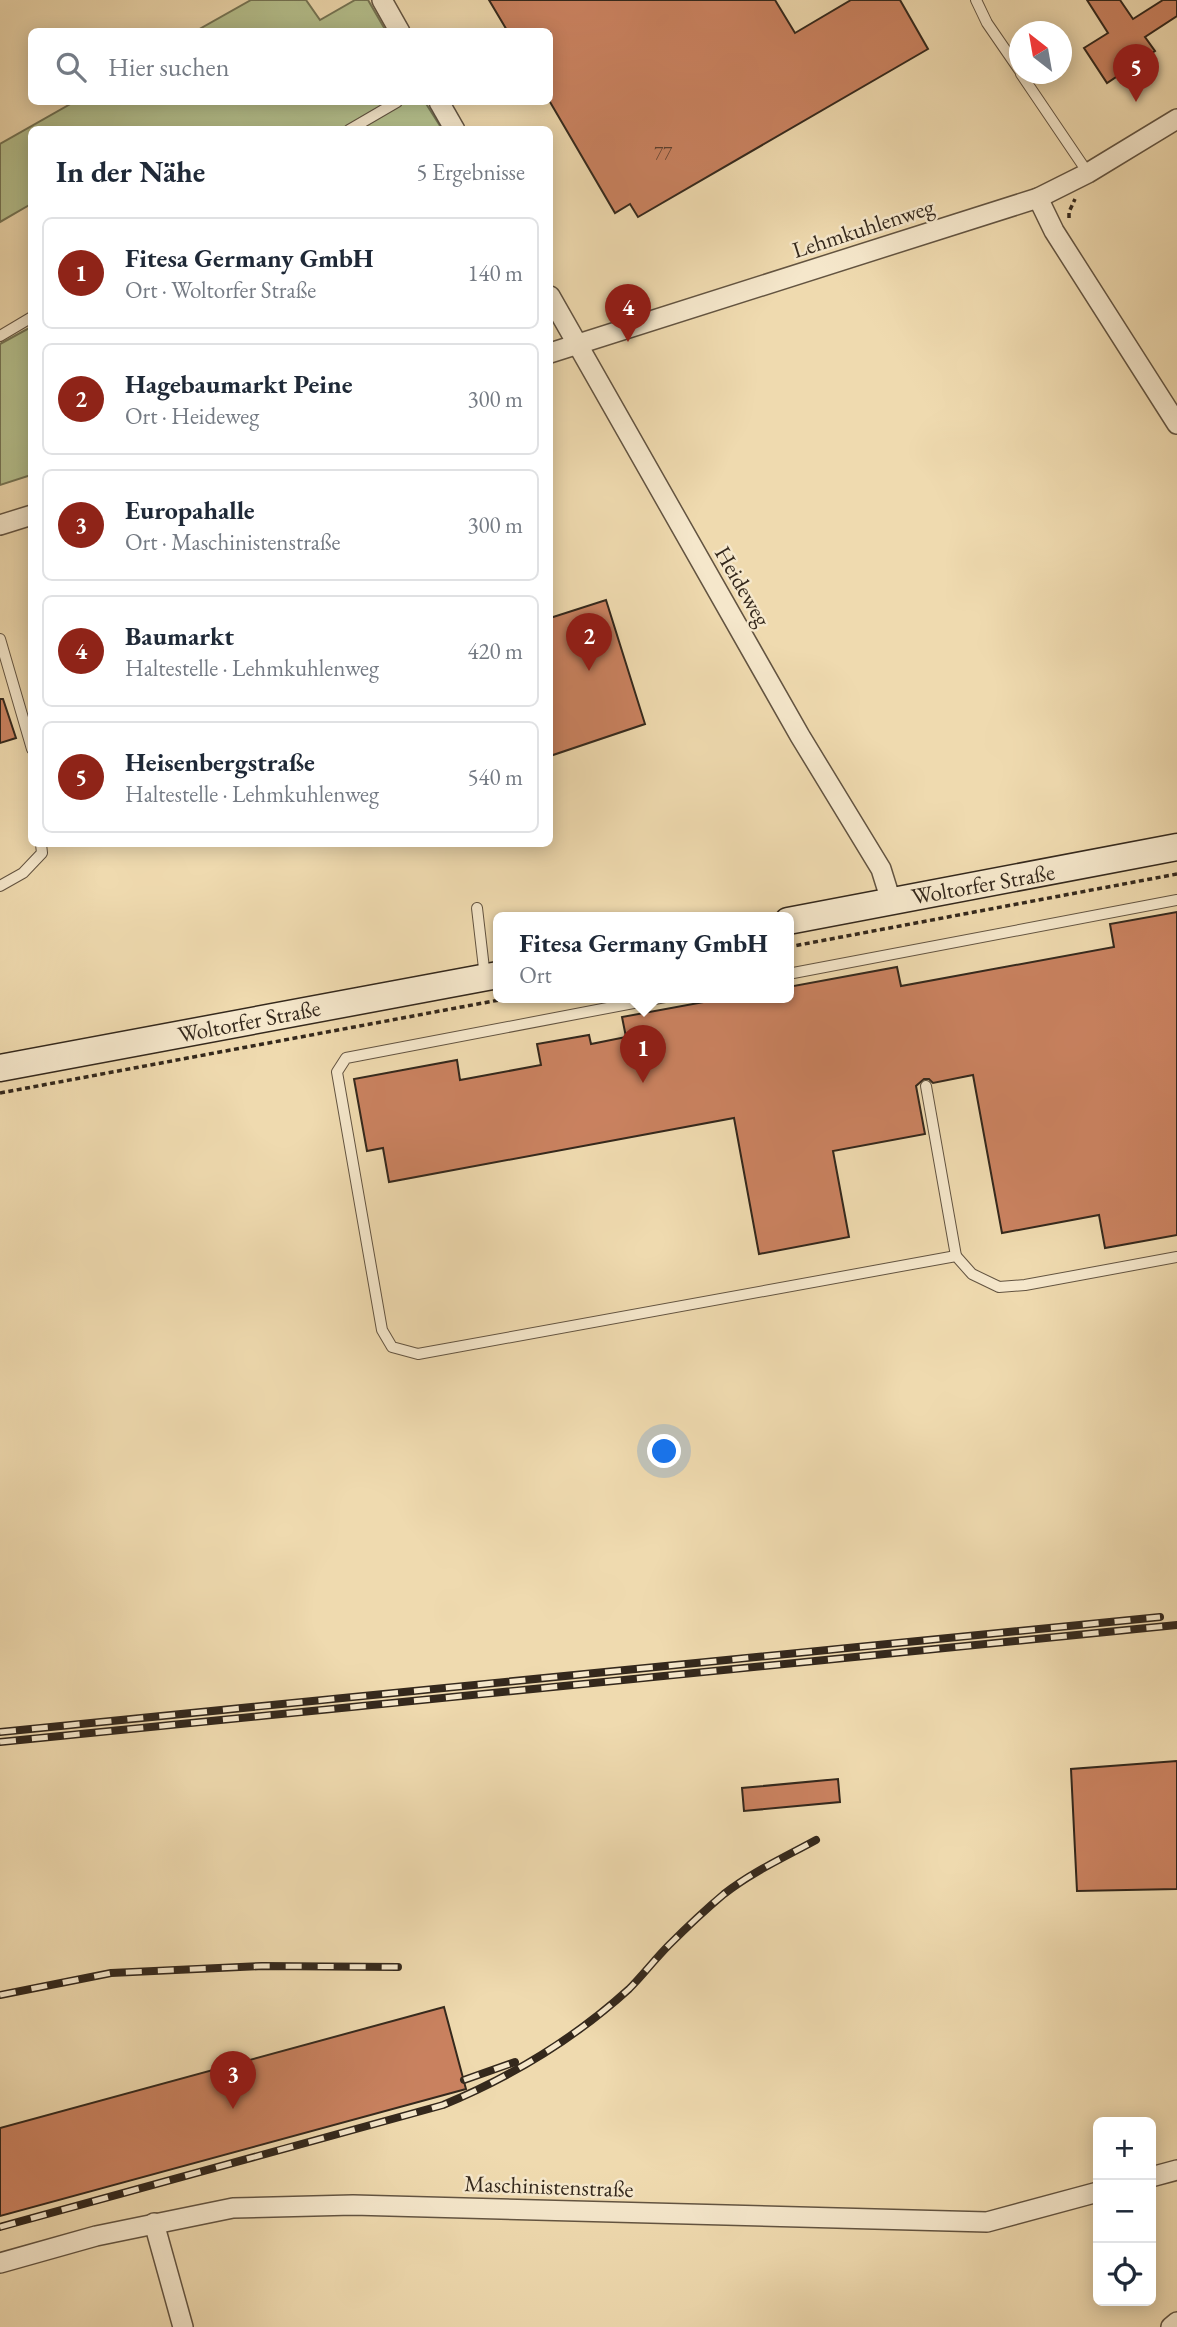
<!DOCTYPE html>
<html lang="de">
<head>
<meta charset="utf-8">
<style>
	:root { --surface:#fff; --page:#f2f2f3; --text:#1f2937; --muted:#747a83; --line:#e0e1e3; --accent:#8f2418 }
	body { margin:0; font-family:"EB Garamond",serif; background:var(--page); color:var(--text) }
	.controls { position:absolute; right:21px; bottom:21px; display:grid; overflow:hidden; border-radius:10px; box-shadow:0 4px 18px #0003 }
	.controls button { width:63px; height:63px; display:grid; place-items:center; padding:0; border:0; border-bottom:2px solid var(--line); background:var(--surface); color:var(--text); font:35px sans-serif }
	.compass { position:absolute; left:1009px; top:21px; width:63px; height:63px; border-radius:50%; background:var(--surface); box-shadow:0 4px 18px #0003; rotate:329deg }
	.you { position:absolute; left:665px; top:1452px; width:24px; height:24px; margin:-18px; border:5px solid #fff; border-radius:50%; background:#1a73e8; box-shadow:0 0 0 10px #1a73e833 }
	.badge { display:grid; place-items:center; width:46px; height:46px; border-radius:50%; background:var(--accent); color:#fff; font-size:23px; font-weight:700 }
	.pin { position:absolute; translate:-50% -58px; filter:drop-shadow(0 2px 4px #0008) }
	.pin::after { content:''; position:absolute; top:37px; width:24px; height:21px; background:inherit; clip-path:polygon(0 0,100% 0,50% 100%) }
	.popup { position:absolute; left:493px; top:912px; width:301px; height:91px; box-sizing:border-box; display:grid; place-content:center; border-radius:10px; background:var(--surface); filter:drop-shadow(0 2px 5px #0005); font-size:23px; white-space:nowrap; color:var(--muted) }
	.popup b { font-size:26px; color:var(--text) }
	.popup::after { content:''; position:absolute; left:50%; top:100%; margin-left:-14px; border:14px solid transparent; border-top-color:var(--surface) }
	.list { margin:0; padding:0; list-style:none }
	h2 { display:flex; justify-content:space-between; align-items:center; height:91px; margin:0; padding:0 28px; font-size:30px }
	h2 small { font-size:23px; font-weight:400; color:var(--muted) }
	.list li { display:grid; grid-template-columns:46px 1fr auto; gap:21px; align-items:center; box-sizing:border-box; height:112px; margin:0 14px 14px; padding:0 14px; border:2px solid var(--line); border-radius:10px }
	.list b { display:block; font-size:26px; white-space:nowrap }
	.list p { margin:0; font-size:23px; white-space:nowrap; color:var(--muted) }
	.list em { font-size:23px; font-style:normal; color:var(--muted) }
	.icon { flex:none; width:38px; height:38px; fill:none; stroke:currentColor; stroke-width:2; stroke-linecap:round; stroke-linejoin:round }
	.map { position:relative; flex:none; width:1177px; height:2327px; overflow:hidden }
	.search { position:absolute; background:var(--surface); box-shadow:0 4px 18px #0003; left:28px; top:28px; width:525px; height:77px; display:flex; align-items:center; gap:18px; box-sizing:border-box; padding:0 24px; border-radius:10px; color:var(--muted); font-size:26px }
	.panel { position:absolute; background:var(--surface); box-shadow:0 4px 18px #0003; left:28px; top:126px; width:525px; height:721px; border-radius:10px }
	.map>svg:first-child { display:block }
	.green { fill:#b5c08d; stroke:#747454; stroke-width:2 }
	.building { fill:#ca8260; stroke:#34281c; stroke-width:2 }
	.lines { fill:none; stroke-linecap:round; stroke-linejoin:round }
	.service-casing { stroke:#635441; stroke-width:12 }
	.minor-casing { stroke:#635441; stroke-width:22 }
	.secondary-casing { stroke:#34281c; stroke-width:29 }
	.path { stroke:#34281c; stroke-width:3.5; stroke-dasharray:5 3.5; stroke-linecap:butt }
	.service { stroke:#f5e7cb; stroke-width:10 }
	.minor { stroke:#f5e7cb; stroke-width:19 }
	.secondary { stroke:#f5e7cb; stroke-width:26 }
	.rail-casing { stroke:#34281c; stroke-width:8 }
	.rail { stroke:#f5e7cb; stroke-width:5; stroke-dasharray:16; stroke-linecap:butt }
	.labels { text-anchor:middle; stroke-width:5; stroke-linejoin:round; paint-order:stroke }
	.number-label { font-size:19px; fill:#5a3e2d }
	.street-label { font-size:23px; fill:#34281c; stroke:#f5e7cb }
</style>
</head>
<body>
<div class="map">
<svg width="1177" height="2327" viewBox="0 0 1177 2327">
	<rect width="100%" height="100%" fill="#efdaaf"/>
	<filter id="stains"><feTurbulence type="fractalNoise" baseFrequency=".00286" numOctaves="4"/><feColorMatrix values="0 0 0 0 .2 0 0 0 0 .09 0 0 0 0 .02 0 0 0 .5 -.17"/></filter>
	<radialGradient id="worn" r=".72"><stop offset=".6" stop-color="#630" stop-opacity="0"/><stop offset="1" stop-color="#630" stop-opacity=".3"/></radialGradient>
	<g class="green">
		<path d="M251,0H306L320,20L355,0H368L386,31H196Z"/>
		<path d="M74,102H425L442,129L32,130L31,204L0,222V144Z"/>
		<path d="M31,327V475L0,485V344Z"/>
	</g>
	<g class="building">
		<path d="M489,0H775L795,33L851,0H900L928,49L638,217L630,204L615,213L550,102V32H508Z"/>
		<path d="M1087,0H1120L1133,19L1163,0H1177V16L1145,37L1155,51L1107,83L1084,48L1108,33Z"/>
		<path d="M606,600L645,724L550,756V618Z"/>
		<path d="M0,699H3L16,738L0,743Z"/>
		<path d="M1177,912V1235L1105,1248L1099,1215L1002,1233L973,1075L933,1083L929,1079H924L916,1086L925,1134L833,1151L849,1237L759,1254L734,1118L389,1182L383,1148L367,1151L354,1079L457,1060L460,1080L541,1065L537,1044L589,1035L591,1044L626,1037L622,1017L731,997H788V987L897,967L901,986L1114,947L1110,924Z"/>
		<path d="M1177,1761V1889L1077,1891L1071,1769Z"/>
		<path d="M838,1779L840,1802L744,1811L742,1788Z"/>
		<path d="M444,2007L466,2089L0,2216V2128Z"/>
	</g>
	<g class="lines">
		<g class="service-casing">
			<g id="service">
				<path d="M976,0L987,23L1020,71"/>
				<path d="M1021,74L1088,173"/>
				<path d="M349,130L397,102"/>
				<path d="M0,336L32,317"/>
				<path d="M0,639L32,749"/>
				<path d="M0,886L23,873L42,853L41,844"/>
				<path d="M477,908L485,977"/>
				<path d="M788,974L1177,900"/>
				<path d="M665,997L346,1058L337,1072L382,1330L392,1347L418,1354L956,1256L972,1274L999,1287L1025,1285L1177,1257"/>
				<path d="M926,1086L956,1256"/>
			</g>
		</g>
		<g class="minor-casing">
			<g id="minor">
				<path d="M382,0L400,32"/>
				<path d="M439,102L455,130"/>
				<path d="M1038,198L1054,231L1177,424"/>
				<path d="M550,296L800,736L881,869L891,901"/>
				<path d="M550,353L1038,198L1088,173L1177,119"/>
				<path d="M0,525L32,515"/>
				<path d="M1151,2177L1177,2170"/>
				<path d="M154,2223L183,2327"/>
				<path d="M0,2263L96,2236L233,2208L353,2205L987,2222L1098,2192"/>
				<path d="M1171,2327L1177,2322"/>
			</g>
		</g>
		<g class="secondary-casing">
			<g id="secondary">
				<path d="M788,921L1177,847"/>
				<path d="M0,1068L498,975"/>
			</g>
		</g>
		<g class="path">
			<path d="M1069,218V212L1075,199"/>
			<path d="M788,947L1177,874"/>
			<path d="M0,1093L515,997"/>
		</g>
		<use href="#service" class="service"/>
		<use href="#minor" class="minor"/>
		<use href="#secondary" class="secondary"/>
		<g class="rail-casing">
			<g id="rail">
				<path d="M0,1732L1160,1617"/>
				<path d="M0,1742L1177,1625"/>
				<path d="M0,1995L111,1973L262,1966L398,1967"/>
				<path d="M464,2080L515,2062"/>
				<path d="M0,2227L443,2105C511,2077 575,2038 629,1989C643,1975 655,1959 669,1945C686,1928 705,1910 724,1894C752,1872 785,1857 816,1840"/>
			</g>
		</g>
		<use href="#rail" class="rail"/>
	</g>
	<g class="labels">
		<g class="number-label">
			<text x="663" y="160">77</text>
		</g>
		<g class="street-label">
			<text transform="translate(863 228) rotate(-18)" y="8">Lehmkuhlenweg</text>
			<text transform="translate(743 586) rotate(60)" y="8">Heideweg</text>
			<text transform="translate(983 884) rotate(-10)" y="8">Woltorfer Straße</text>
			<text transform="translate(249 1021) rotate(-11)" y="8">Woltorfer Straße</text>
			<text transform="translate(549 2186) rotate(2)" y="8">Maschinistenstraße</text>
		</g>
	</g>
	<rect width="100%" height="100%" filter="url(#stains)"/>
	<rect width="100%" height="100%" fill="url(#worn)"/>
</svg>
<div class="controls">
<button>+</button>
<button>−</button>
<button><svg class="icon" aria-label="locate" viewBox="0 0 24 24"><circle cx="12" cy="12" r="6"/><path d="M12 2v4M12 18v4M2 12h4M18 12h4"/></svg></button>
</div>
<svg class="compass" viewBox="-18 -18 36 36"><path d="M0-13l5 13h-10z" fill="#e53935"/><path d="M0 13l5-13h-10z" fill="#747a83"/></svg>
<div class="you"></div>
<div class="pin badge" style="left:643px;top:1083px">1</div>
<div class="popup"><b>Fitesa Germany GmbH</b>Ort</div>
<div class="pin badge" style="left:589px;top:671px">2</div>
<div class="pin badge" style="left:233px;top:2109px">3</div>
<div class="pin badge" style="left:628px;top:342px">4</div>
<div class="pin badge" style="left:1136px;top:102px">5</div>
<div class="search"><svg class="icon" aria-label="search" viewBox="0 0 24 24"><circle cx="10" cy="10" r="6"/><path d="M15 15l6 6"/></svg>Hier suchen</div>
<section class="panel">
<h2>In der Nähe<small>5 Ergebnisse</small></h2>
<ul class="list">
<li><span class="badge">1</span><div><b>Fitesa Germany GmbH</b><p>Ort · Woltorfer Straße</p></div><em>140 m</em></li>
<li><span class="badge">2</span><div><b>Hagebaumarkt Peine</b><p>Ort · Heideweg</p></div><em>300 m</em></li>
<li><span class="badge">3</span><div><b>Europahalle</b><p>Ort · Maschinistenstraße</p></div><em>300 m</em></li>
<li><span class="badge">4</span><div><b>Baumarkt</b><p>Haltestelle · Lehmkuhlenweg</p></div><em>420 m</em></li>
<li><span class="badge">5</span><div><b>Heisenbergstraße</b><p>Haltestelle · Lehmkuhlenweg</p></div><em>540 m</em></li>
</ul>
</section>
</div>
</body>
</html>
